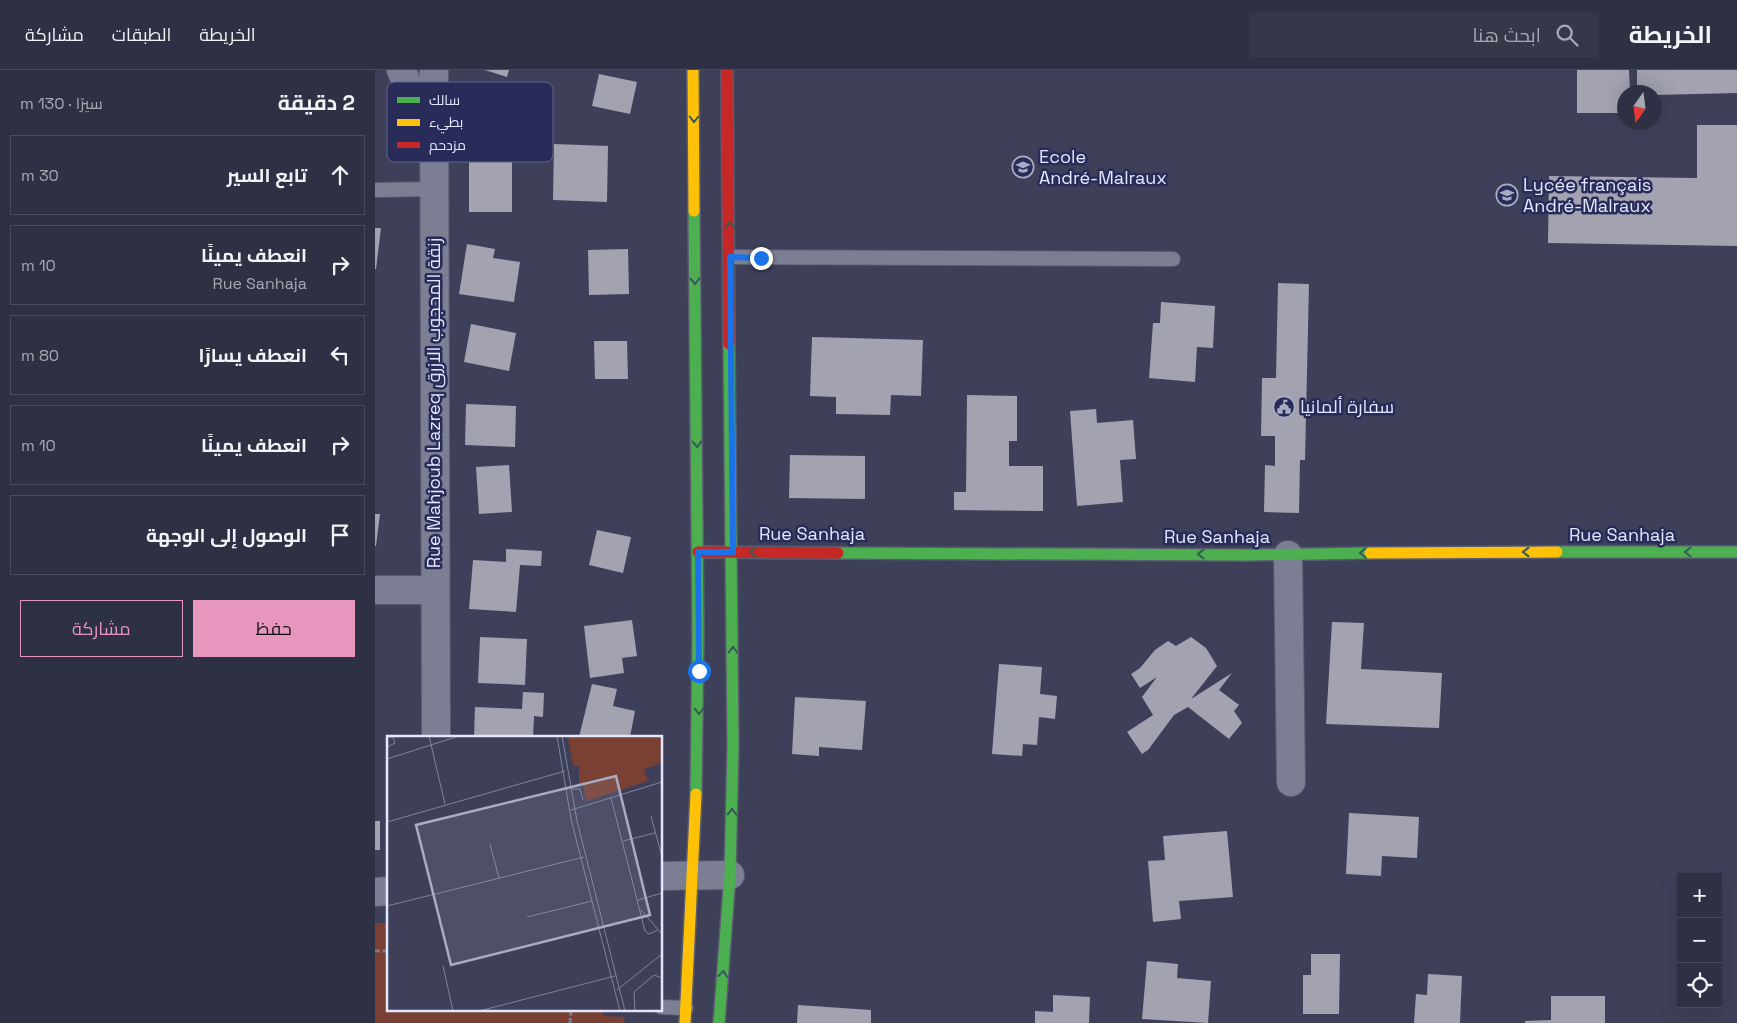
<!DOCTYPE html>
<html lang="ar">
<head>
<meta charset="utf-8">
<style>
	:root { --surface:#2e3043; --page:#36384a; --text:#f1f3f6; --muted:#a7a9b2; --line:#494b5c; --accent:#e797bd }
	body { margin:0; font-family:"Space Grotesk",Cairo,sans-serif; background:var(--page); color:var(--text); direction:rtl }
	.controls { position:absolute; right:15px; bottom:15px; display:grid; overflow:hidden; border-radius:0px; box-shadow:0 5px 20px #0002 }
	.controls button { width:45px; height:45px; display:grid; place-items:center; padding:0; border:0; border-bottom:1px solid var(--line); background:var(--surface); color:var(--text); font:25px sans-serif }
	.compass { position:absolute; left:1242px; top:15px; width:45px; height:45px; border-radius:50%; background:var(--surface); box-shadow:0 5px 20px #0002; rotate:194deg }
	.stop { position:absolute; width:15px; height:15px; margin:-11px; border:4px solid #1a73e8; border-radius:50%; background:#fff }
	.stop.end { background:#1a73e8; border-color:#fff; box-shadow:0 1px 5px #0008 }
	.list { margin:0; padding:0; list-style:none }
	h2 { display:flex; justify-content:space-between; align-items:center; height:65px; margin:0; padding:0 20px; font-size:21px }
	h2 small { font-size:16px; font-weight:400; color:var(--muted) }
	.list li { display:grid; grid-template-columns:32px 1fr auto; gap:15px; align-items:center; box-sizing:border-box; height:80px; margin:0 10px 10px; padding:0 10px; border:1px solid var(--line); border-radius:0px }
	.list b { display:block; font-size:19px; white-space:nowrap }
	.list p { margin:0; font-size:16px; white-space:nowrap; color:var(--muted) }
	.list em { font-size:16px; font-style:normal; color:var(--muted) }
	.actions { display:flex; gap:10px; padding:15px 20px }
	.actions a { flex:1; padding:11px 0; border:1px solid var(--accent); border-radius:0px; text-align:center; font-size:18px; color:var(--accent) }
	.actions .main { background:var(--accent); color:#111 }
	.icon { flex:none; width:28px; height:28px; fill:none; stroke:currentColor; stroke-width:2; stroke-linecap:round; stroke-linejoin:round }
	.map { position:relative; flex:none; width:1362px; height:953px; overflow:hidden; direction:ltr }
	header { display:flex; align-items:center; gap:30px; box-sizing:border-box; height:70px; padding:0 25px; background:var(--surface); border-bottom:1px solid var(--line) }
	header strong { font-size:24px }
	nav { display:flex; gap:28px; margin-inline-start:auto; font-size:18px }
	.search { width:350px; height:45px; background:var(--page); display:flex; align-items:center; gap:12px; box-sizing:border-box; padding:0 18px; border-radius:0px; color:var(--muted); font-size:19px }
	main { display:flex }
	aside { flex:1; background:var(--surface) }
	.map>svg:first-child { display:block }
	.grass { fill:#794033 }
	.building { fill:#a2a2b0 }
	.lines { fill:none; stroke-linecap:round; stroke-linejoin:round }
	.lane-casing { stroke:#5a5b6f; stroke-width:16 }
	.street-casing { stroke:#5a5b6f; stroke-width:30 }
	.fast-casing { stroke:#5a5b6f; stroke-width:14 }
	.slow-casing { stroke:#5a5b6f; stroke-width:14 }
	.jam-casing { stroke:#5a5b6f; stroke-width:14 }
	.path { stroke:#797c8e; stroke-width:3; stroke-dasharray:5 2.5; stroke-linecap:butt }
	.lane { stroke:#7c7f93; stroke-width:14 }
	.street { stroke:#7c7f93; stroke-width:28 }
	.fast { stroke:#4caf50; stroke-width:11 }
	.slow { stroke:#ffc107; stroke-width:11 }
	.jam { stroke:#c62828; stroke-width:11 }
	.oneway { stroke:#355a56 }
	.route { stroke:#1a73e8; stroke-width:6 }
	.labels { text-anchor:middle; stroke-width:5; stroke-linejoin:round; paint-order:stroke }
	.poi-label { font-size:18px; fill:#e2e7fe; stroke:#292c59; text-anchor:start }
	.street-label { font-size:18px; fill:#e2e7fe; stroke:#292c59 }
	.inset-road { fill:none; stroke:#80839b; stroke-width:1 }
	.view { fill:#a9adc4; fill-opacity:0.15; stroke:#a9adc4; stroke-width:2.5 }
	.inset-edge { fill:none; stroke:#e2e7fe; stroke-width:2.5 }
	.key { fill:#292c59; stroke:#60648a; stroke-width:1 }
	.key-label { font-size:14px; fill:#e2e7fe }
</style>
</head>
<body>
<header>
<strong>الخريطة</strong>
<div class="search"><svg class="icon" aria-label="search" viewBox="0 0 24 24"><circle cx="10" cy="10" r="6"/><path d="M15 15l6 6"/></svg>ابحث هنا</div>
<nav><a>الخريطة</a><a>الطبقات</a><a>مشاركة</a></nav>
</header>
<main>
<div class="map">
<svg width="1362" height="953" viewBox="0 0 1362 953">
	<rect width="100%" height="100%" fill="#3e4059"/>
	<path class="grass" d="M0,853H14V939H228V946L250,947L249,953H0Z"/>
	<g class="building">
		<path d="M110,0H134L132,7Z"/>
		<path d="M1202,0H1254L1255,22H1250V43H1202Z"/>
		<path d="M1262,0H1362V23L1280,25V22H1262Z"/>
		<path d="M224,4L262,12L255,44L217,36Z"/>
		<path d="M1322,55H1362V176L1173,173L1174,106L1322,108Z"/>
		<path d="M179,74L233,76L232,132L178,130Z"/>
		<rect x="94" y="90" width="43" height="52"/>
		<path d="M0,158H6L1,199H0Z"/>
		<path d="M92,174L120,179L118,188L145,192L139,232L84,224Z"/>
		<path d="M253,179L254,224L214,225L213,180Z"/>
		<path d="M903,213L934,214L930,390H925L924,443L889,442L890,395L900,396V366H886L887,308H901Z"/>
		<path d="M786,232L840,236L838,278L822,277L820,312L774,308L778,253H785Z"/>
		<path d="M96,254L141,263L134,301L89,292Z"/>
		<path d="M437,267L548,270L546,326L516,325L515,345L461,344V327L435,326Z"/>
		<path d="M219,271H252L253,309H220Z"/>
		<path d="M592,325L642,326V371H634V396H668V441L579,440V422H591Z"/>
		<path d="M91,334L141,336L140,377L90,375Z"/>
		<path d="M721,339L722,353L758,350L761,389L745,390L748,432L702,436L695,341Z"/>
		<path d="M415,385L490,386V429L414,428Z"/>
		<path d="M134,395L137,442L104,444L101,397Z"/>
		<path d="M0,444H5L1,476H0Z"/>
		<path d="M222,460L256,467L248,503L214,495Z"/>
		<path d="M131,479L167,481L166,496L145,495L141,542L94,539L98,490L131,492Z"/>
		<path d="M257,550L262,586L247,588L249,603L215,608L209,556Z"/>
		<path d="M957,552L989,553L986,599L1067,603L1064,658L951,654Z"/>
		<path d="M105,567L152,569L150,615L103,613Z"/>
		<path d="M816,567L831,578L842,596L816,629L857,603L844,620L864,635L859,641L867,653L854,669L813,637L799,645L773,680L767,684L752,662L778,645L767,627L782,607L765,618L756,604L765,598L780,580L793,571L801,576Z"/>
		<path d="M624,594L667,597L665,624L682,626L680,649L664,647L662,675L648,674L647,686L617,684Z"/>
		<path d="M217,614L242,619L238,636L260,641L255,667H204Z"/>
		<path d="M148,622L169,623L168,647L159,646L158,667H99L100,637L147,639Z"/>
		<path d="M420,627L491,631L487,680L444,677V686L417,684Z"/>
		<path d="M974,743L1044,747L1042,788L1007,786L1006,806L971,804Z"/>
		<rect x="0" y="751" width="5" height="29"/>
		<path d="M852,761L858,827L804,831L806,849L778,852L773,791L790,790L788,766Z"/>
		<path d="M936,884H965L964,944H928V905H936Z"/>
		<path d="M772,891L803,894L802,908L836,911L833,953L767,949Z"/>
		<path d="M1053,904L1087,906L1085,953H1039L1041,924L1052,925Z"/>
		<path d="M678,925L715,927L714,953H660V941L678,942Z"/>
		<path d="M1176,926H1230V953H1150V951L1176,950Z"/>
		<path d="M423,935L496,940V953H422Z"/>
	</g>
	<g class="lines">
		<g class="lane-casing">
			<g id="lane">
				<path d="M0,120L58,119"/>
				<path d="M355,187L798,189"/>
				<path d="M286,937L311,938"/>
			</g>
		</g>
		<g class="street-casing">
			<g id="street">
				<path d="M26,0L56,61"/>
				<path d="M59,0L61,667"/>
				<path d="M913,485L916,712"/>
				<path d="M0,520H60"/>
				<path d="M286,806L355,805"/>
				<path d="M0,822L14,821"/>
			</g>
		</g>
		<g class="fast-casing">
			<g id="fast">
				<path d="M319,141L323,562L321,724"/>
				<path d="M1182,482H1362"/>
				<path d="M463,483L874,485L995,483"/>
				<path d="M344,953L355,805L358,676L354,274"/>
			</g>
		</g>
		<g class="slow-casing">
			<g id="slow">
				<path d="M318,0L319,141"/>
				<path d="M995,483L1182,482"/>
				<path d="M310,953L321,724"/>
			</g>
		</g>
		<g class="jam-casing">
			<g id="jam">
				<path d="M352,0L354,274"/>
				<path d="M323,482L463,483"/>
			</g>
		</g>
		<g class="path">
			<path d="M0,881H14"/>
			<path d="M195,953L196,939"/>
		</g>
		<use href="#lane" class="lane"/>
		<use href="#street" class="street"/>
		<use href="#fast" class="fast"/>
		<use href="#slow" class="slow"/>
		<use href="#jam" class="jam"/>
	</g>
	<defs><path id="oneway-chevron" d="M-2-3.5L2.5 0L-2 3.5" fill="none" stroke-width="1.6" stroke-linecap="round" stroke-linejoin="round" transform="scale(1.25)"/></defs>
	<g class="oneway">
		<use href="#oneway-chevron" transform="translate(319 49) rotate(90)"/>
		<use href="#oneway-chevron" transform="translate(355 155) rotate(-91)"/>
		<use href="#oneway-chevron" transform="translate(320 211) rotate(89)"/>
		<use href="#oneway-chevron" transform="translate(322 374) rotate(89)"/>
		<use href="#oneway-chevron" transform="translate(378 482) rotate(-180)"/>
		<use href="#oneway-chevron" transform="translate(1151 482) rotate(-180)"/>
		<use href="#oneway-chevron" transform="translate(1313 482) rotate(180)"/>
		<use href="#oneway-chevron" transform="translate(988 483) rotate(179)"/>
		<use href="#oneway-chevron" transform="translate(826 484) rotate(-179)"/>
		<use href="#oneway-chevron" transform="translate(358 580) rotate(-90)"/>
		<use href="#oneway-chevron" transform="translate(324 641) rotate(90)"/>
		<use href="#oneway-chevron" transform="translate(357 742) rotate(-89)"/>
		<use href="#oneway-chevron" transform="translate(348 904) rotate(-85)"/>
	</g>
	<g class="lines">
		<path class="route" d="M324,601L323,482H358L355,187L386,188"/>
	</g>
	<defs>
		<g id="school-ring" transform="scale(1.125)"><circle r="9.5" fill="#292c59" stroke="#a9adc4" stroke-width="1.5"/><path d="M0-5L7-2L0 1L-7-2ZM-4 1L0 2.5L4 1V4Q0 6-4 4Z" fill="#a9adc4"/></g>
		<g id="civic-ring" transform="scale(1.125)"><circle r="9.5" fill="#292c59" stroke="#a9adc4" stroke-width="1.5"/><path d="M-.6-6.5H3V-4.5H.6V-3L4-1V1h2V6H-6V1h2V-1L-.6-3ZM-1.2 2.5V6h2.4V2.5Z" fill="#a9adc4"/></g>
	</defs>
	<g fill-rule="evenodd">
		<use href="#school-ring" x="648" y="97"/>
		<use href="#school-ring" x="1132" y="125"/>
		<use href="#civic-ring" x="909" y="337"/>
	</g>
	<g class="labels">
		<g class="poi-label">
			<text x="664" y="93">Ecole<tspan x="664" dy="21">André-Malraux</tspan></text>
			<text x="1148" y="121">Lycée français<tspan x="1148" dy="21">André-Malraux</tspan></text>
			<text x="925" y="343">سفارة ألمانيا</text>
		</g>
		<g class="street-label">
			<text transform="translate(59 333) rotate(-90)" y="6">Rue Mahjoub Lazreq زنقة المحجوب الازرق</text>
			<text x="437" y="470">Rue Sanhaja</text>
			<text x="1247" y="471">Rue Sanhaja</text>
			<text x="842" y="473">Rue Sanhaja</text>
		</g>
	</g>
	<g transform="translate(12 666)">
		<rect width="275" height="275" fill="#3e4059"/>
		<path d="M275,0V27L257,33L261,45L199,65L196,49L192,50V30H186L181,1Z" fill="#794033"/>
		<path d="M241,0L249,27L240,30L231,0Z" fill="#794033"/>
		<path class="inset-road" d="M42,0L58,68M170,0L184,83L233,275M175,0L190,85L238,275M0,1H6L8,7L0,11M0,23L72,0M184,53H193L196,64M224,62L258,195L262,198L271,194M184,74L275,46M264,80L275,121M0,86L178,35M236,105L268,97M103,108L112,142M251,164L275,157M0,170L197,121M254,174L275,198M140,181L205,165M56,230L66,275M230,254L275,218M92,275L228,240M248,275L247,256L267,239L275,242"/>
		<path class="view" d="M229,40L263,179L64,229L29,89Z"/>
		<rect width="275" height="275" class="inset-edge"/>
	</g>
	<rect x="12" y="12" width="166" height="80" rx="8" class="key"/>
	<rect x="22" y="27" width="23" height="6" fill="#4caf50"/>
	<rect x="22" y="49" width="23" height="7" fill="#ffc107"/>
	<rect x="22" y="72" width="23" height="6" fill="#c62828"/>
	<g class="key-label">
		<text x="54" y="35">سالك</text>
		<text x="54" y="57">بطيء</text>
		<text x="54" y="80">مزدحم</text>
	</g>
</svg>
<div class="controls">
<button>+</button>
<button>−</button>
<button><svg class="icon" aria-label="locate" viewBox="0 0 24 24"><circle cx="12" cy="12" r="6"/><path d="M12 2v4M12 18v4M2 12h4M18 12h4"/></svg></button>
</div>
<svg class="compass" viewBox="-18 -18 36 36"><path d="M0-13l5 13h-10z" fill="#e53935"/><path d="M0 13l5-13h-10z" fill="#a7a9b2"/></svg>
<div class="stop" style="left:324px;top:601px"></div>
<div class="stop end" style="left:386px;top:188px"></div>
</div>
<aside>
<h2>2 دقيقة<small>سيرًا · 130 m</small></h2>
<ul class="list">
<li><svg class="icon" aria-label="ahead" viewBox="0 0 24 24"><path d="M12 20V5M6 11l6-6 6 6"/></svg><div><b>تابع السير</b></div><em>30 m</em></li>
<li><svg class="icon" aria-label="right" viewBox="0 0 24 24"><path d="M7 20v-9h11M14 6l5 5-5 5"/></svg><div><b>انعطف يمينًا</b><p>Rue Sanhaja</p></div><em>10 m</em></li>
<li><svg class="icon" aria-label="left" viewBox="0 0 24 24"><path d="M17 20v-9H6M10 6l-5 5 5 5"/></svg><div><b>انعطف يسارًا</b></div><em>80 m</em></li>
<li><svg class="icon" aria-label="right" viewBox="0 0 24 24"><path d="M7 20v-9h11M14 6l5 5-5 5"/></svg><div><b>انعطف يمينًا</b></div><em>10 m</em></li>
<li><svg class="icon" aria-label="arrive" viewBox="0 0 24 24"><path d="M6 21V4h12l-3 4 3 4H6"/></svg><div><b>الوصول إلى الوجهة</b></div></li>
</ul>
<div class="actions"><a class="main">حفظ</a><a>مشاركة</a></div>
</aside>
</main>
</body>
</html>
